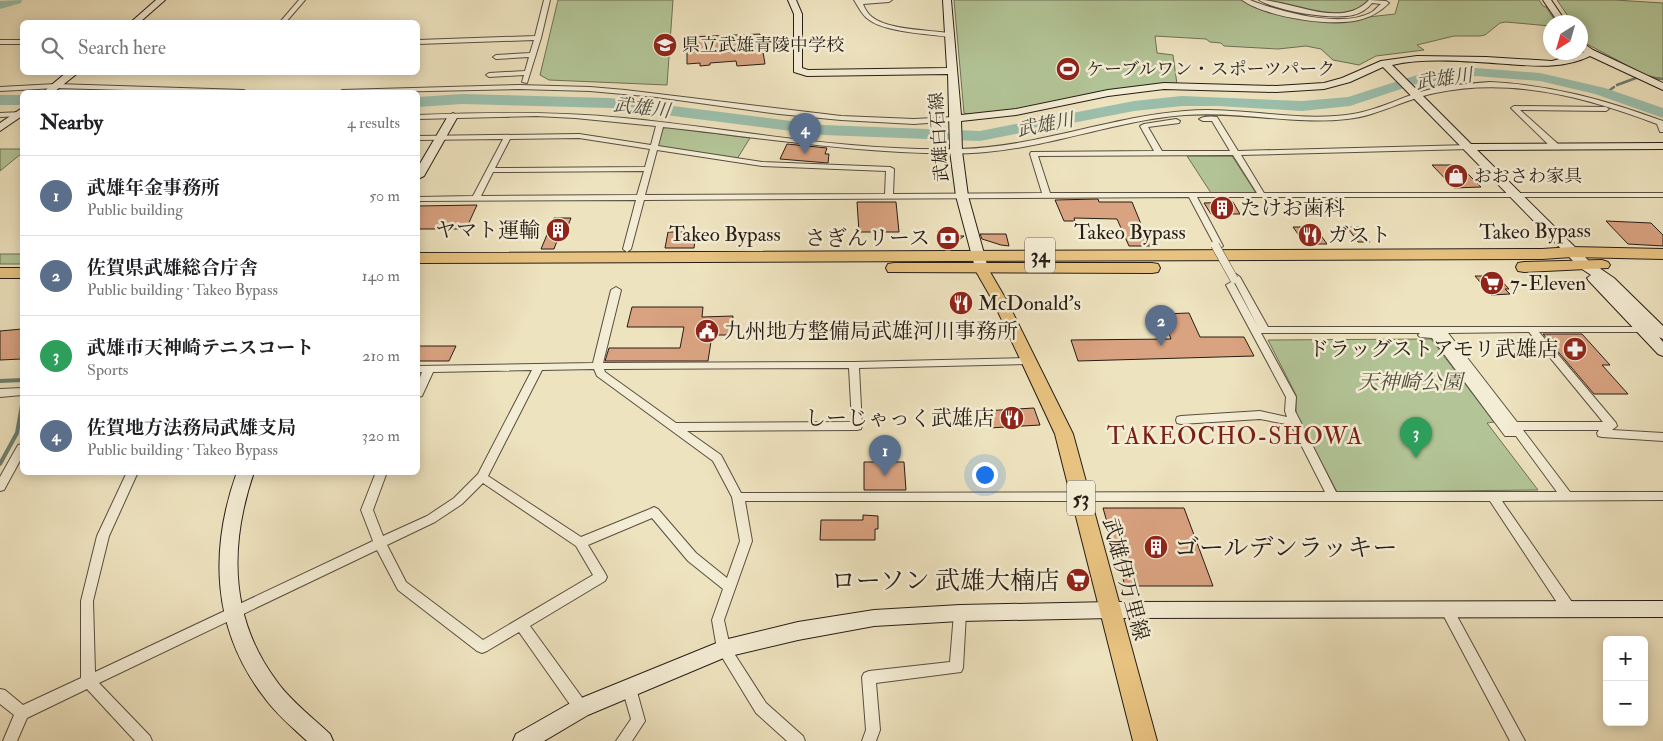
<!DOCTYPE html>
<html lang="en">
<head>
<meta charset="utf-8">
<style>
	:root { --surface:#fff; --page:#f6f6f6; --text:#202124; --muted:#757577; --line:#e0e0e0; --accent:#d93025 }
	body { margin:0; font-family:"IM FELL Double Pica","Noto Serif JP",serif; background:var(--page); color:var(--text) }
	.controls { position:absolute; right:15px; bottom:15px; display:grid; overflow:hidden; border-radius:8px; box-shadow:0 2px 12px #0003 }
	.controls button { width:45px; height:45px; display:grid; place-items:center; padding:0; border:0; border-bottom:1px solid var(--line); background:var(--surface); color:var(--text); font:25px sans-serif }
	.compass { position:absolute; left:1543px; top:15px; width:45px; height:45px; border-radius:50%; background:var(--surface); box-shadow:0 2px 12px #0003; rotate:217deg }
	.you { position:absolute; left:984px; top:474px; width:18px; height:18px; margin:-12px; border:4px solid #fff; border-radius:50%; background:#1a73e8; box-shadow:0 0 0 8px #1a73e833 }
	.badge { display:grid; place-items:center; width:32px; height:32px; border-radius:50%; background:var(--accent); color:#fff; font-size:16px; font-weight:700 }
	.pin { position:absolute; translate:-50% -41px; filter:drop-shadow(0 1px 2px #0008) }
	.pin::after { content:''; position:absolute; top:26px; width:18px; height:15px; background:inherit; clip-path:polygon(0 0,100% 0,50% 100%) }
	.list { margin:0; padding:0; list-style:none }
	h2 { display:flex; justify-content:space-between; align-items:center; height:65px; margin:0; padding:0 20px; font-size:21px }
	h2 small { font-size:16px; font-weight:400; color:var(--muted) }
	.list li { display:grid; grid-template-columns:32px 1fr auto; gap:15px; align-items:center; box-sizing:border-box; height:80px; padding:0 20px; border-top:1px solid var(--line) }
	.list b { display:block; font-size:19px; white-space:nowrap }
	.list p { margin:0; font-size:16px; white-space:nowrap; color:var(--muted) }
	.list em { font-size:16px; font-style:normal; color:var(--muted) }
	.icon { flex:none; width:28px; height:28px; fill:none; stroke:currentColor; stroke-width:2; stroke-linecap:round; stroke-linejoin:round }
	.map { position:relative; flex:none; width:1663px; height:741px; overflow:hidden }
	.search { position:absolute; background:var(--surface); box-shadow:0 2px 12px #0003; left:20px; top:20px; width:400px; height:55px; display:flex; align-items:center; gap:12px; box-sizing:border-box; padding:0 18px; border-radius:8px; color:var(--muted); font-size:19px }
	.panel { position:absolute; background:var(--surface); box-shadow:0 2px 12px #0003; left:20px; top:90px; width:400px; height:385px; border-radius:8px }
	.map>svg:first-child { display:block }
	.green { fill:#b3c597; stroke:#6d7156 }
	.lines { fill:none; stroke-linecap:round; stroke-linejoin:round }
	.stream-far1 { stroke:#6d7e70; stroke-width:2.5 }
	.stream { stroke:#6d7e70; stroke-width:4 }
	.river { fill:#9bbfac; fill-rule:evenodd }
	.building { fill:#d9a280; stroke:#271d16 }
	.street-casing { stroke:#594e40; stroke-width:2 }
	.secondary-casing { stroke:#271d16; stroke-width:2 }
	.primary-casing { stroke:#271d16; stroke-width:2 }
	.highway-casing { stroke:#271d16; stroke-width:2 }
	.street { fill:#f4edd5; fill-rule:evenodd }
	.secondary { fill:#f4edd5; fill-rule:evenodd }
	.primary { fill:#e7c280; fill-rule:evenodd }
	.highway { fill:#e7c280; fill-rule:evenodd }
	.street-bridge-casing { stroke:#594e40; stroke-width:9; stroke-linecap:butt }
	.street-bridge { stroke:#f4edd5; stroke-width:8 }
	.labels { text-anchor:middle; stroke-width:5; stroke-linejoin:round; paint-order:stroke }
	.far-poi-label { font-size:18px; fill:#271d16; stroke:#f4edd5; text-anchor:start }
	.far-street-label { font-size:18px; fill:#271d16; stroke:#f4edd5 }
	.far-water-label { font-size:19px; font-style:italic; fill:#4a4e43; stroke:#f4edd5 }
	.shield { fill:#f4edd5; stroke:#645b4f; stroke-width:1 }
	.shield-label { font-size:20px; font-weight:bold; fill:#271d16 }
	.poi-label { font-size:21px; fill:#271d16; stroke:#f4edd5; text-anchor:start }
	.street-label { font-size:21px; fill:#271d16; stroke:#f4edd5 }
	.park-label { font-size:21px; font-style:italic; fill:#514f3d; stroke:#f4edd5 }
	.quarter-label { font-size:24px; letter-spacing:1px; fill:#7a1f14; stroke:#f4edd5 }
	.near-poi-label { font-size:25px; fill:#271d16; stroke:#f4edd5; text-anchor:start }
</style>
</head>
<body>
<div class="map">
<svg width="1663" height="741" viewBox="0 0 1663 741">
	<rect width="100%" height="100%" fill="#eee3bf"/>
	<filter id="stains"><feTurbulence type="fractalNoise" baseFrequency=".004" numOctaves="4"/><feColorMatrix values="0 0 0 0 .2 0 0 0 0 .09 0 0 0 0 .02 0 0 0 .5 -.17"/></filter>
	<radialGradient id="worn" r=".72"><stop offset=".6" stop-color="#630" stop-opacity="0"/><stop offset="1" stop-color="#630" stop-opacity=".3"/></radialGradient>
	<g class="green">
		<path d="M558,0H673L667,85L549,80L540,75Z"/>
		<path d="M954,0H1245L1255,5L1309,18L1350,19L1395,14L1399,0H1539L1543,6L1546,7L1556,22H1550V26L1506,22L1500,23L1485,35L1480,36H1454L1417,45L1424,50L1376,56L1359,65L1333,60L1321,49L1306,46L1278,49L1224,46L1221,43L1210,42L1206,39L1155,36L1157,53L1173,55L1177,84L1015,110L969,115L964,113Z"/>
		<path d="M1262,0H1371L1369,5L1352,12L1321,14Z"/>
		<path d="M1557,0H1615L1663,3V79L1645,75L1587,44L1581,34L1580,22H1572Z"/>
		<path d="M667,127L750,138L737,159L657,146L662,129Z"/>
		<path d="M0,149H22V153L0,171Z"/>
		<path d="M1187,156H1232L1256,193H1211Z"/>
		<rect x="0" y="254" width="22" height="10"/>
		<path d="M1431,339L1494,422L1487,423L1538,490L1337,492L1296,414V395L1268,340Z"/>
	</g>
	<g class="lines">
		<g class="stream-far1">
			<path d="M1652,78L1663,79"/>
			<path d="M1617,85L1636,78"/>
			<path d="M1600,91L1610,90L1614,87"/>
		</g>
		<g class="stream">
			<path d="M0,381L22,380"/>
			<path d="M0,464L17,433L22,405"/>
		</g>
		<g class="river">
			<path d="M22,0L21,3L0,9V1Z"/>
			<path d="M1476,68L1540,73L1605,88L1663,108V118L1595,94L1540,81L1476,76L1419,83L1350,106L1302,111L1218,106H1182L1134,111L980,141L823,135L610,108L462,104L418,107V97L462,94L610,98L823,125L980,131L1134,101L1182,96L1302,101L1348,97L1417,75Z"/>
			<rect x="0" y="95" width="22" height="10"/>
		</g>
	</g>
	<g class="building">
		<path d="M760,34L765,64L737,66L736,61L710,63V65L700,66V63L687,64V37Z"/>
		<path d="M787,144L827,148L825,154H829L828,163L780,159Z"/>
		<path d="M1432,165H1459L1481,187L1454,188Z"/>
		<path d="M1098,199L1099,202H1132L1150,246H1129L1117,219L1074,218L1075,221H1064L1055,200Z"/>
		<path d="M857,202H896L899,232H859Z"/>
		<path d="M1233,202L1240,214H1211L1204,203Z"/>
		<path d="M477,205L466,229H418V206Z"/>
		<path d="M554,218H571L562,241H557L554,249H541Z"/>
		<path d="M1606,221L1651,223L1663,235V246L1628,244Z"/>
		<path d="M1293,227H1315L1327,244H1305Z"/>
		<path d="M1347,227H1359L1370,242H1358Z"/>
		<path d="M938,231H948L949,236H964L950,247H940Z"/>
		<path d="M668,232H696L694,248H665Z"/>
		<path d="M980,234H1006L1009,246L1001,245L982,239Z"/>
		<path d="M1475,276H1497L1509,289H1505L1510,294L1491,295Z"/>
		<path d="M632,307H703L702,317L733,316L731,335H712L708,361H605L609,348H680L684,327H627Z"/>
		<path d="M1189,313L1200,337H1244L1254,356L1078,361L1071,340L1171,339L1162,314Z"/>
		<path d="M22,329V359L0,360V331Z"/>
		<path d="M1543,334H1582L1610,365H1602L1628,394H1594Z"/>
		<path d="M418,346H456L449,361H418Z"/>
		<path d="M1034,408L1040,425L989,428L984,411Z"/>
		<path d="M864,462H904L906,490H864Z"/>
		<path d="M1103,508H1184L1213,586H1125Z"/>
		<path d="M863,515L878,516V529H875V540H820L821,520H863Z"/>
	</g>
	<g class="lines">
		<g class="street-casing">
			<g id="street">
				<path d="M299,0H305L286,22H280Z"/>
				<path d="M544,0H550L541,38L527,83L522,82L524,75L489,77L486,75L489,73L525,71L529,57L496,59L493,57L496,55L530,53L534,40L418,44V40L535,36Z"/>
				<path d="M854,0H892L889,2L863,4C865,9 868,14 872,17C888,30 928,30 949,33L952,35L949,37C929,34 883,32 868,19C862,15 858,6 854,0Z"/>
				<path d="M1242,0H1250C1280,12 1342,29 1372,12C1375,10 1378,6 1381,4L1372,3C1367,9 1361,13 1353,15C1331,20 1277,11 1259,0C1292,0 1341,30 1369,0L1386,1L1389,3C1380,12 1371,17 1359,20C1331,27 1266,17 1242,0Z"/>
				<rect x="0" y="40" width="22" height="4"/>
				<path d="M1490,82C1552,85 1605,100 1663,121V132H1660L1657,124C1585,97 1512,77 1435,93C1405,99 1378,116 1347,119C1293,125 1240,111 1185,115C1118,120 1054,146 986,152C952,155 918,153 885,151C810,146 737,135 663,127L658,146L762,162L890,167L894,169L893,194L1042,193L1030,154L1031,152L1154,151L1140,126L1144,124L1176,119L1180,121L1179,123L1148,127L1162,151H1230L1212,121H1203L1199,119C1203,116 1212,116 1217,117L1238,151L1469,145L1473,147L1469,149L1241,155L1264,193H1663V197H1197L1223,246L1219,249L1215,246L1189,197L644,200L631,249L627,252L623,249L636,200L418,201V197L473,196L503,139L418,140V136L579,134L651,145L656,126L575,118L536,116L418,119V115C487,112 555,111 624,118C736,129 848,152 960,149C1037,147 1109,117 1185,111C1241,106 1297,123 1353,114C1377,110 1398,99 1420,92C1443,85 1467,84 1490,82ZM579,138L650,149L645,167L495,168L510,139ZM657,150L762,166L886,171L885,194L645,195ZM1233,155L1257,193H1050L1038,156ZM644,171L637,195L481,196L493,172Z"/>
				<path d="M56,84L244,90L247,92H196L56,88L0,91V87Z"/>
				<path d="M519,85L590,87L625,90L841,116L914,119L955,117L959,119L955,121L914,124L841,120L779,114L656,97L590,91L519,89L384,92H339L342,90Z"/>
				<path d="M1514,106L1606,107L1609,109L1606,111L1520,110L1558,144V148H1552L1512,109L1511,108Z"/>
				<path d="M22,112V116L0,117V113Z"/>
				<path d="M1236,274L1240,277L1268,327H1650L1652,329L1650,331L1647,332H1539L1616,423L1617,426L1612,430L1663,433V441L1602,437L1598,436L1597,433L1599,430H1523L1570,492H1663V500L1502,501L1574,605L1575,609L1574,613L1569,615L1564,613L1490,501H745L752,541L724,620L730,647L766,703L803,736L805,741H787L756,713L717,649L712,620L723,589L688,561L652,518L588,545L605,573L607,577L605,581L530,626L586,703L588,708L586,713L581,715L576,713L519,632L487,651L482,653L477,651L398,590L377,550L99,683L150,736L152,741H135L87,689L27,718L17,741H3L14,715L0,704V689L5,690L23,705L81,678V601L97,536L127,472H138L109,536L93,601L95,672L373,541L361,510L376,472H387L373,510L383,536L427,516L454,498L478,474L532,370L433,372L422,396L418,397V383L422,372H418V366L593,363L611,290L616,287L621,290L603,363L854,362L1028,358L1033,361L1028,364L859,368L862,426L861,429L857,430L687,431L721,455L741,493L1325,492L1291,425L1260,419L1181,424L1177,423L1176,420L1177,417L1181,416L1260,411L1287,417L1285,411L1286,397L1226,285L1231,282L1234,283L1258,327L1232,277ZM1529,332L1603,422H1517L1448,333ZM1261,333H1420L1418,335L1420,337L1432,338L1505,436H1516L1557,492H1336L1295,411L1296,397ZM849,368L852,422L676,423L605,372L604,369ZM594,369L597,376L713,461L732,497L740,541L727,578L696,553L658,509L654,507L650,509L581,537L488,476L542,370ZM483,483L576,546L593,575L483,640L406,582L387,545L435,522L462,504Z"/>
				<path d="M22,388V395L0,397V389Z"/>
				<path d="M22,444V457L4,490L0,491V477L18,445Z"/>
				<path d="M1446,603L1451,605L1525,741H1510L1440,609L1441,605Z"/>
				<path d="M960,607L965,609L966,613L963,668L961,672L876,683L880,730L876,741H862L866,730L862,677L864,673L869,671L950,662L954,613L955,609Z"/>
				<path d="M629,682L634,683L636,688L645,721L632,741H616L631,719L622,688L624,683Z"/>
			</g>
		</g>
		<g class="secondary-casing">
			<g id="secondary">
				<path d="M156,0H165L140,22H131Z"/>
				<path d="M788,0H796L802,14V68L808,70L947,68L943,0H951L961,115L1016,109L1108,90L1164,83L1276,86L1324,83L1342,78L1381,61L1417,56L1486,57L1552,61L1584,52L1580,49V41L1593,50L1663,83V90L1590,56C1563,69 1536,66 1507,64C1471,62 1427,57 1392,65L1471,144L1663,143V149L1477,150L1589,261L1614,278L1663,326V339L1659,337L1663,342V356L1658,354L1589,281L1587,278L1591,275L1579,267L1383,67L1350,82L1324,89L1276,92L1164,89L1108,96L1016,115L961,121L962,151L968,196L988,268L981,272L976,271L956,196L950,151L948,74L807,76L794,72V14Z"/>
				<path d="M1543,0H1551L1566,22H1558Z"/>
				<path d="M67,72H79L54,92H43Z"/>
				<path d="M22,108V116L0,131V123Z"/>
				<path d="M453,113L458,116L424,176L418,179V167L448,116Z"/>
				<path d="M237,472H254C229,545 229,619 278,683C292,702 312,717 330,734L333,741H307C292,727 276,714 264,697C212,629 209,550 237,472Z"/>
				<path d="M1663,601V617L1112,618L960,621L874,626L798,640L726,657L588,715L544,741H513L516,734L574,701L724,640L798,622L874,610L960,605L1112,602Z"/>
			</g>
		</g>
		<g class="primary-casing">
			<path id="primary" d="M981,264L986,265L1007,301L1073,434L1157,741H1133L1055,434L993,301L974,268L976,265Z"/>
		</g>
		<g class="highway-casing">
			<g id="highway">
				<path d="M1572,247L1663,249V259L1572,257L1542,259L418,263V253L1542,249Z"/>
				<path d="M1602,260L1608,262L1610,265L1608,268L1524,272L1518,271L1516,267L1518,263L1524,262Z"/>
				<path d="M894,263H1152L1158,264L1160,268L1158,272L1152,273L888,272L886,268L888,264Z"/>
				<rect x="0" y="268" width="22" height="10"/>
			</g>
		</g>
		<use href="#street" class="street"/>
		<use href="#secondary" class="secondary"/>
		<use href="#primary" class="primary"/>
		<use href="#highway" class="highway"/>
		<g class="street-bridge-casing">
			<path id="street-bridge" d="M1215,245L1234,279"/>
		</g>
		<use href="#street-bridge" class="street-bridge"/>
	</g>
	<defs>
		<g id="school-disc" transform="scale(1.25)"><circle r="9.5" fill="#8f2418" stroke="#f4edd5"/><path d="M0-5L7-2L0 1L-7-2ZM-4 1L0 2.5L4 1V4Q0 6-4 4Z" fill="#fff"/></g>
		<g id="stadium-disc" transform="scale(1.25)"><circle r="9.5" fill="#8f2418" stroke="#f4edd5"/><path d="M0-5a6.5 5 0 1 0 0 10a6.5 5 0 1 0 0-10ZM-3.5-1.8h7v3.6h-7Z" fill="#fff"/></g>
		<g id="shop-disc" transform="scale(1.25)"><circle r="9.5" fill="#8f2418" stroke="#f4edd5"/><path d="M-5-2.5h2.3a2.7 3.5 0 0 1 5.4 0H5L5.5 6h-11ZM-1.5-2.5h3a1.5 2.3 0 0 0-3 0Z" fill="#fff"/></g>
		<g id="building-disc" transform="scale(1.25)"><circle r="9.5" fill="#8f2418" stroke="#f4edd5"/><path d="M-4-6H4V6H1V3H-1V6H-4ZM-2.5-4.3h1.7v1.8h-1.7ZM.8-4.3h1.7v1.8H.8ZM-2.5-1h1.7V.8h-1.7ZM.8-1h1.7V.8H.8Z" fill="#fff"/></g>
		<g id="restaurant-disc" transform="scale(1.25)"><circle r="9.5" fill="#8f2418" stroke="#f4edd5"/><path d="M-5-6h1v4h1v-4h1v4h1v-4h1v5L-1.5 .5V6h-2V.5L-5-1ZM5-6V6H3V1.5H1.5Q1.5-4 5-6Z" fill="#fff"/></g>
		<g id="bank-disc" transform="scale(1.25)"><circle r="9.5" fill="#8f2418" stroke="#f4edd5"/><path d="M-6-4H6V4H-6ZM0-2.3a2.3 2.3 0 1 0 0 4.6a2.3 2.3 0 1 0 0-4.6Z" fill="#fff"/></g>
		<g id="supermarket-disc" transform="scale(1.25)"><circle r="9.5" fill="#8f2418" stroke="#f4edd5"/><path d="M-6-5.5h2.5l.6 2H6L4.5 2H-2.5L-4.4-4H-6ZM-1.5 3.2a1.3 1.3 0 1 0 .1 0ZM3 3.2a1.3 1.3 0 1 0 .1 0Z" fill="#fff"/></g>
		<g id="civic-disc" transform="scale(1.25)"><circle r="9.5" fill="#8f2418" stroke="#f4edd5"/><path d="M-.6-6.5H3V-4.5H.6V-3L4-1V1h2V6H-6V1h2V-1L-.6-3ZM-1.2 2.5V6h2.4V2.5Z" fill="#fff"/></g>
		<g id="pharmacy-disc" transform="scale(1.25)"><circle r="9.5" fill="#8f2418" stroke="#f4edd5"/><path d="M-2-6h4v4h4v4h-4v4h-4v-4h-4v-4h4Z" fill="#fff"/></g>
	</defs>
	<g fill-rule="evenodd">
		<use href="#school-disc" x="665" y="45"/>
		<use href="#stadium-disc" x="1068" y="69"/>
		<use href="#shop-disc" x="1456" y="176"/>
		<use href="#building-disc" x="1222" y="208"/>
		<use href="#building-disc" x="558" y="230"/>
		<use href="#restaurant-disc" x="1310" y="235"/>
		<use href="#bank-disc" x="948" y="238"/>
		<use href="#supermarket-disc" x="1492" y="283"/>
		<use href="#restaurant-disc" x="961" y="303"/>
		<use href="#civic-disc" x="707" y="331"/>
		<use href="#pharmacy-disc" x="1575" y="349"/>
		<use href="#restaurant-disc" x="1012" y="418"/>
		<use href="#building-disc" x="1156" y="547"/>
		<use href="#supermarket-disc" x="1078" y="580"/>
	</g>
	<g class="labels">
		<g class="far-poi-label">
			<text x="682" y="51">県立武雄青陵中学校</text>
			<text x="1086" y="75">ケーブルワン・スポーツパーク</text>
			<text x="1474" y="182">おおさわ家具</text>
		</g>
		<g class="far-street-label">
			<text transform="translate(939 137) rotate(-94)" y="6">武雄白石線</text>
		</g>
		<g class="far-water-label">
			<text transform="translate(1444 78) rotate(-8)" y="7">武雄川</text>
			<text transform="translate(642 107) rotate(7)" y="7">武雄川</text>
			<text transform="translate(1045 124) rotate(-11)" y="7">武雄川</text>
		</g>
		<g class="shield">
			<rect x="1025" y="237.5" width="30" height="35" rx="4"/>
			<rect x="1067" y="480.5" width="28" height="35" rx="4"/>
		</g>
		<g class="shield-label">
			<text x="1040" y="262">34</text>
			<text x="1081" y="505">53</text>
		</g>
		<g class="poi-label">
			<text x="1240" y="215">たけお歯科</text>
			<text x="540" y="237" text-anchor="end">ヤマト運輸</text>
			<text x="1328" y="242">ガスト</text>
			<text x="930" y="245" text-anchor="end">さぎんリース</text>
			<text x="1510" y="290">7-Eleven</text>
			<text x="978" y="310">McDonald's</text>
			<text x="724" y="338">九州地方整備局武雄河川事務所</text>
			<text x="1558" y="356" text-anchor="end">ドラッグストアモリ武雄店</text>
			<text x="994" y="425" text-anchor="end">しーじゃっく武雄店</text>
		</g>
		<g class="street-label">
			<text transform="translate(1535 231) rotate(-1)" y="7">Takeo Bypass</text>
			<text x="1130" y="239">Takeo Bypass</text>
			<text x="725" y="241">Takeo Bypass</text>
			<text transform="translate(1126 579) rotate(75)" y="7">武雄伊万里線</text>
		</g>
		<g class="park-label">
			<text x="1410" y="389">天神崎公園</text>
		</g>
		<g class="quarter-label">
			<text x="1235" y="444">TAKEOCHO-SHOWA</text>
		</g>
		<g class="near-poi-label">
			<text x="1174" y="556">ゴールデンラッキー</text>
			<text x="1060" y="589" text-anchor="end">ローソン 武雄大楠店</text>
		</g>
	</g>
	<rect width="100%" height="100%" filter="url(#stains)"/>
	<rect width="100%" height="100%" fill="url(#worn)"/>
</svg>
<div class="controls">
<button>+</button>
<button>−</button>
</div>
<svg class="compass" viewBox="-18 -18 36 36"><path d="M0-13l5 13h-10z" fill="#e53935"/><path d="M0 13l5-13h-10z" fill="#757577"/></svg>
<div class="you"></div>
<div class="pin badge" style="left:885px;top:476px;background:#5c6f8a">1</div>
<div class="pin badge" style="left:1161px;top:346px;background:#5c6f8a">2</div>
<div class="pin badge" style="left:1416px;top:458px;background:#2e9e5b">3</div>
<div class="pin badge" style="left:805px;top:154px;background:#5c6f8a">4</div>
<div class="search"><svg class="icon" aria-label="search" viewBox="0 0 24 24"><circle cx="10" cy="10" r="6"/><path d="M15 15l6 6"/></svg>Search here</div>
<section class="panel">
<h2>Nearby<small>4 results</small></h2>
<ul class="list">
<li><span class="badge" style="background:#5c6f8a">1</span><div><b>武雄年金事務所</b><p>Public building</p></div><em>50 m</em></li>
<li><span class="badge" style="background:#5c6f8a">2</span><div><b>佐賀県武雄総合庁舎</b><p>Public building · Takeo Bypass</p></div><em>140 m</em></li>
<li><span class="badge" style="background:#2e9e5b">3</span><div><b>武雄市天神崎テニスコート</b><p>Sports</p></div><em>210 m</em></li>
<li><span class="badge" style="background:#5c6f8a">4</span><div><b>佐賀地方法務局武雄支局</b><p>Public building · Takeo Bypass</p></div><em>320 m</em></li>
</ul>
</section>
</div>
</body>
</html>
